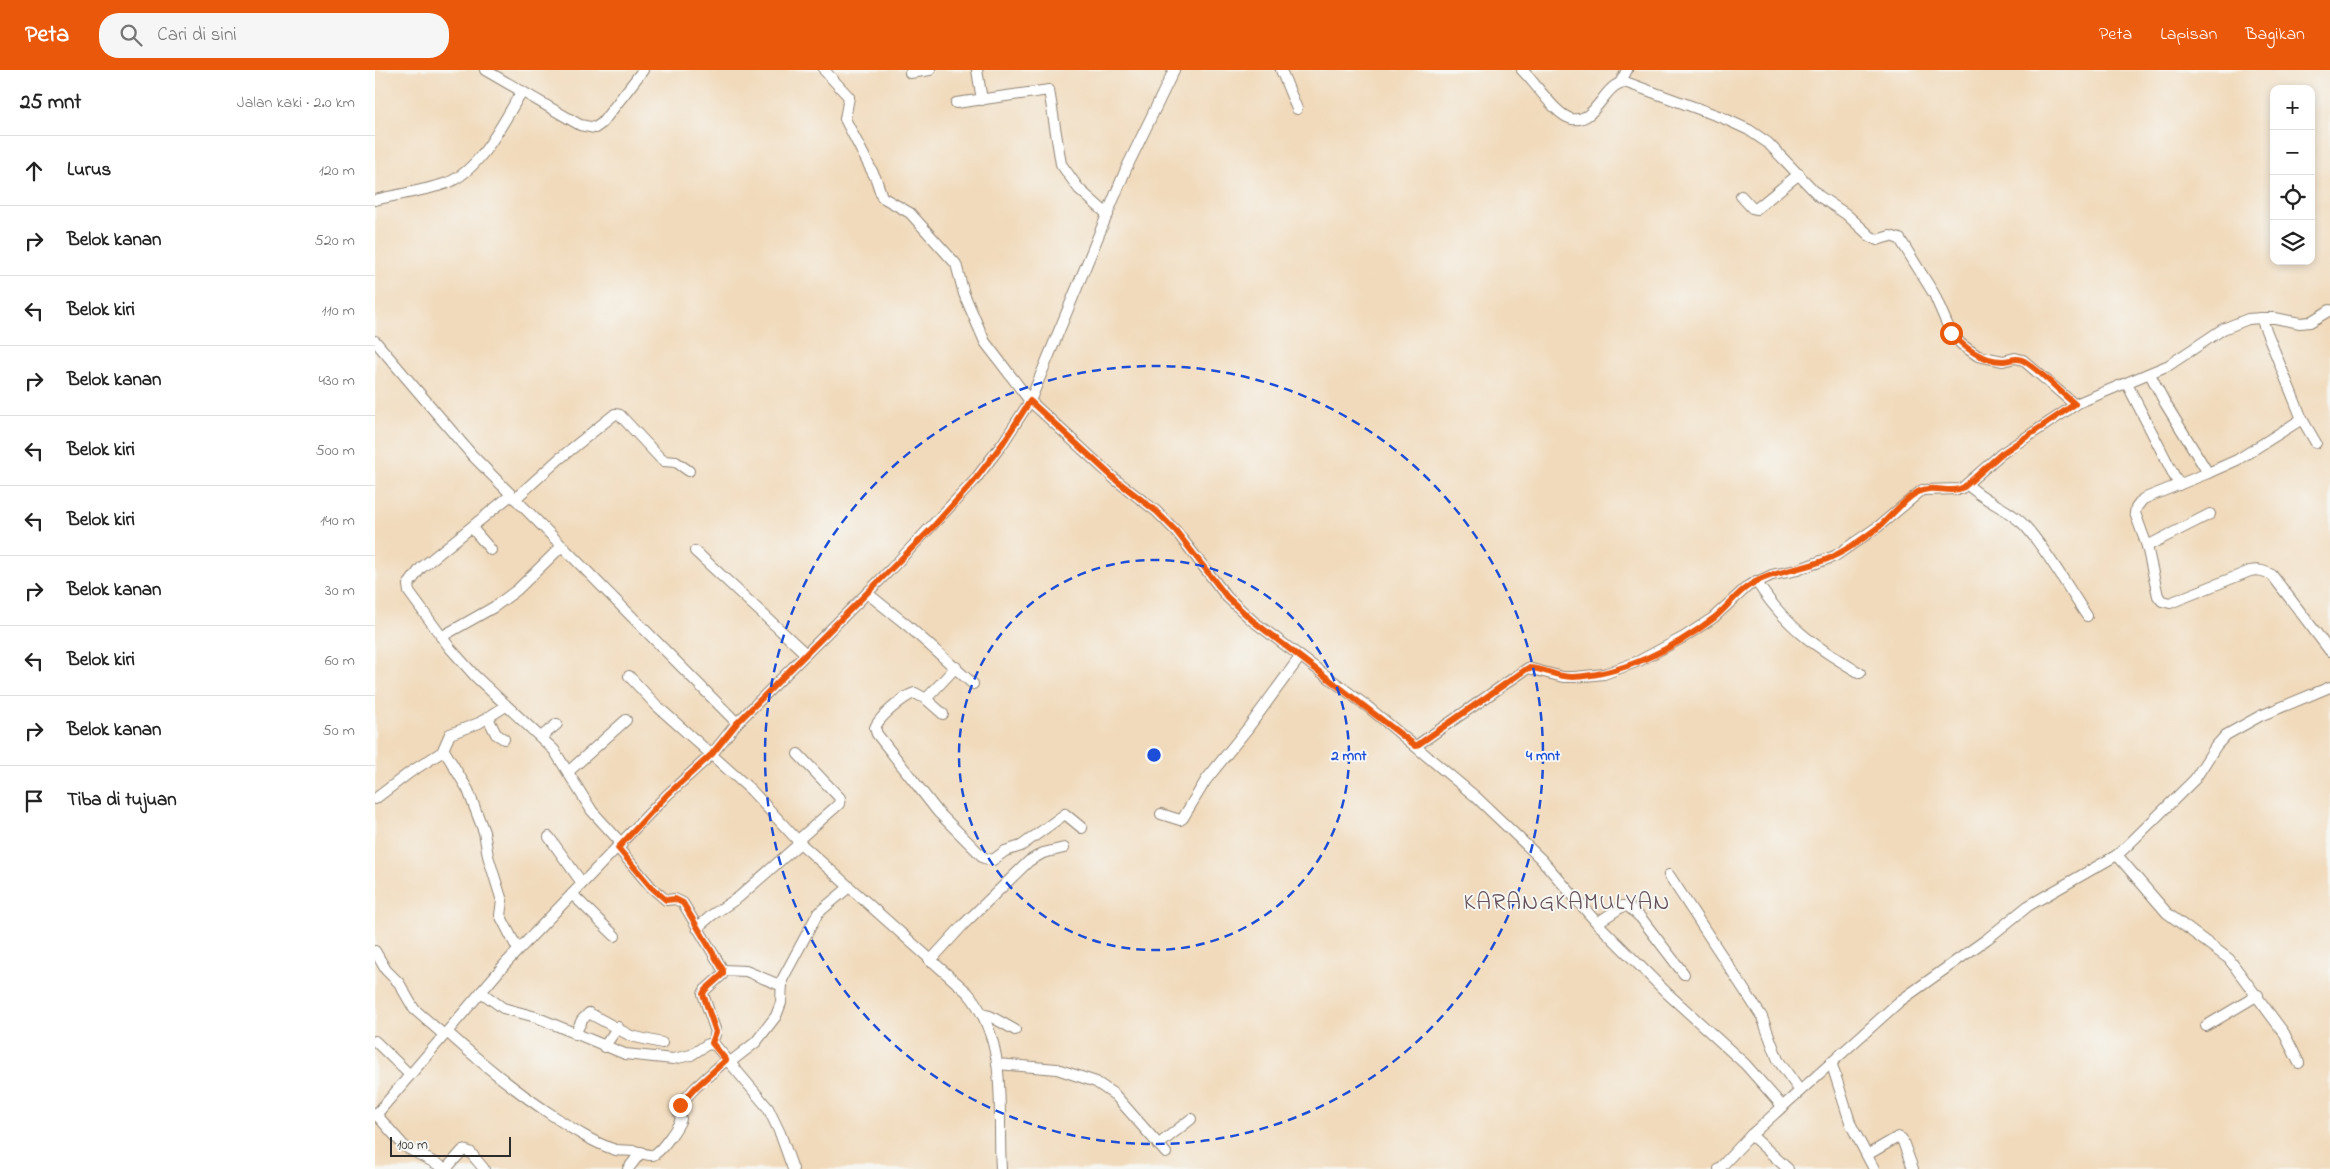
<!DOCTYPE html>
<html lang="id">
<head>
<meta charset="utf-8">
<style>
	:root { --surface:#fff; --page:#f6f6f6; --text:#222; --muted:#767676; --line:#e0e0e0; --accent:#ea580c }
	body { margin:0; font-family:"Indie Flower",sans-serif; background:var(--page); color:var(--text) }
	.controls { position:absolute; right:15px; top:15px; display:grid; overflow:hidden; border-radius:10px; box-shadow:0 2px 8px #0003 }
	.controls button { width:45px; height:45px; display:grid; place-items:center; padding:0; border:0; border-bottom:1px solid var(--line); background:var(--surface); color:var(--text); font:25px sans-serif }
	.scale { position:absolute; left:15px; bottom:12px; width:121px; box-sizing:border-box; padding-left:5px; border:2px solid #2b2b2b; border-top:0; font-size:14px; line-height:18px; white-space:nowrap; color:#2b2b2b; -webkit-text-stroke:4px #f6f6f2; paint-order:stroke }
	.stop { position:absolute; width:15px; height:15px; margin:-11px; border:4px solid #ea580c; border-radius:50%; background:#fff }
	.stop.end { background:#ea580c; border-color:#fff; box-shadow:0 1px 5px #0008 }
	.list { margin:0; padding:0; list-style:none }
	h2 { display:flex; justify-content:space-between; align-items:center; height:65px; margin:0; padding:0 20px; font-size:21px }
	h2 small { font-size:16px; font-weight:400; color:var(--muted) }
	.list li { display:grid; grid-template-columns:32px 1fr auto; gap:15px; align-items:center; box-sizing:border-box; height:70px; padding:0 20px; border-top:1px solid var(--line) }
	.list b { display:block; font-size:19px; white-space:nowrap }
	.list em { font-size:16px; font-style:normal; color:var(--muted) }
	.icon { flex:none; width:28px; height:28px; fill:none; stroke:currentColor; stroke-width:2; stroke-linecap:round; stroke-linejoin:round }
	.map { position:relative; flex:none; width:1955px; height:1099px; overflow:hidden }
	header { display:flex; align-items:center; gap:30px; box-sizing:border-box; height:70px; padding:0 25px; background:var(--accent); color:#fff }
	header strong { font-size:24px }
	nav { display:flex; gap:28px; margin-inline-start:auto; font-size:18px }
	.search { width:350px; height:45px; background:var(--page); display:flex; align-items:center; gap:12px; box-sizing:border-box; padding:0 18px; border-radius:20px; color:var(--muted); font-size:19px }
	main { display:flex }
	aside { flex:1; background:var(--surface) }
	.map>svg:first-child { display:block }
	.lines { fill:none; stroke-linecap:round; stroke-linejoin:round }
	.street-casing { stroke:#8e8273; stroke-width:12 }
	.street { stroke:#fff; stroke-width:10 }
	.route { stroke:#ea580c; stroke-width:6 }
	.ring { fill:none; stroke:#1d4ed8; stroke-width:2.5; stroke-dasharray:9 6 }
	.labels { text-anchor:middle; stroke-width:4; stroke-linejoin:round; paint-order:stroke }
	.quarter-label { font-size:24px; letter-spacing:1px; fill:#64515a; stroke:#f6f6f2 }
	.centre { fill:#1d4ed8; stroke:#f6f6f2; stroke-width:2.5 }
	.ring-label { font-size:15px; text-anchor:middle; font-weight:bold; fill:#1d4ed8; stroke:#f6f6f2; stroke-width:4; stroke-linejoin:round; paint-order:stroke }
</style>
</head>
<body>
<header>
<strong>Peta</strong>
<div class="search"><svg class="icon" aria-label="search" viewBox="0 0 24 24"><circle cx="10" cy="10" r="6"/><path d="M15 15l6 6"/></svg>Cari di sini</div>
<nav><a>Peta</a><a>Lapisan</a><a>Bagikan</a></nav>
</header>
<main>
<aside>
<h2>25 mnt<small>Jalan kaki · 2.0 km</small></h2>
<ul class="list">
<li><svg class="icon" aria-label="ahead" viewBox="0 0 24 24"><path d="M12 20V5M6 11l6-6 6 6"/></svg><div><b>Lurus</b></div><em>120 m</em></li>
<li><svg class="icon" aria-label="right" viewBox="0 0 24 24"><path d="M7 20v-9h11M14 6l5 5-5 5"/></svg><div><b>Belok kanan</b></div><em>520 m</em></li>
<li><svg class="icon" aria-label="left" viewBox="0 0 24 24"><path d="M17 20v-9H6M10 6l-5 5 5 5"/></svg><div><b>Belok kiri</b></div><em>110 m</em></li>
<li><svg class="icon" aria-label="right" viewBox="0 0 24 24"><path d="M7 20v-9h11M14 6l5 5-5 5"/></svg><div><b>Belok kanan</b></div><em>430 m</em></li>
<li><svg class="icon" aria-label="left" viewBox="0 0 24 24"><path d="M17 20v-9H6M10 6l-5 5 5 5"/></svg><div><b>Belok kiri</b></div><em>500 m</em></li>
<li><svg class="icon" aria-label="left" viewBox="0 0 24 24"><path d="M17 20v-9H6M10 6l-5 5 5 5"/></svg><div><b>Belok kiri</b></div><em>140 m</em></li>
<li><svg class="icon" aria-label="right" viewBox="0 0 24 24"><path d="M7 20v-9h11M14 6l5 5-5 5"/></svg><div><b>Belok kanan</b></div><em>30 m</em></li>
<li><svg class="icon" aria-label="left" viewBox="0 0 24 24"><path d="M17 20v-9H6M10 6l-5 5 5 5"/></svg><div><b>Belok kiri</b></div><em>60 m</em></li>
<li><svg class="icon" aria-label="right" viewBox="0 0 24 24"><path d="M7 20v-9h11M14 6l5 5-5 5"/></svg><div><b>Belok kanan</b></div><em>50 m</em></li>
<li><svg class="icon" aria-label="arrive" viewBox="0 0 24 24"><path d="M6 21V4h12l-3 4 3 4H6"/></svg><div><b>Tiba di tujuan</b></div></li>
</ul>
</aside>
<div class="map">
<svg width="1955" height="1099" viewBox="0 0 1955 1099">
	<rect width="100%" height="100%" fill="#f6f6f2"/>
	<filter id="ink" filterUnits="userSpaceOnUse"><feTurbulence type="fractalNoise" baseFrequency=".02" numOctaves="2"/><feDisplacementMap in="SourceGraphic" scale="10" xChannelSelector="R" yChannelSelector="G"/><feConvolveMatrix kernelMatrix="1 2 1 2 8 2 1 2 1" color-interpolation-filters="sRGB"/></filter>
	<filter id="wash" filterUnits="userSpaceOnUse"><feTurbulence type="fractalNoise" baseFrequency=".0096" numOctaves="4" result="noise"/><feDisplacementMap in="SourceGraphic" scale="20" xChannelSelector="R" yChannelSelector="G"/><feGaussianBlur stdDeviation="1.12" result="paint"/><feColorMatrix in="noise" values="0 0 0 0 0 0 0 0 0 0 0 0 0 0 0 0 0 1.4 0 .05"/><feComposite in="paint" operator="in"/></filter>
	<g filter="url(#wash)">
		<rect width="100%" height="100%" fill="#f1dabb"/>
	</g>
	<g filter="url(#ink)">
		<g class="lines">
			<g class="street-casing">
				<g id="street">
					<path d="M110,0L205,55L220,58L227,53L268,0"/>
					<path d="M449,0L474,27L470,49L501,109L507,127L535,143L581,194L589,224L610,272L655,331L742,411L781,441L801,461L852,527L878,551L993,637L1101,727L1166,789L1222,853L1293,924L1370,994L1408,1037"/>
					<path d="M602,0L607,30"/>
					<path d="M906,0L922,39"/>
					<path d="M1147,0C1160,12 1181,46 1197,49C1222,53 1228,14 1250,12L1346,47L1374,60L1393,73L1444,126L1471,144L1495,166L1502,170L1515,166L1525,169L1559,224L1576,263L1586,274L1603,286L1628,291L1640,288L1648,290L1700,335"/>
					<path d="M535,3L555,0"/>
					<path d="M1245,13L1252,0"/>
					<path d="M581,33L674,20L686,94L704,119L733,145"/>
					<path d="M1366,126L1377,138L1381,139L1424,104"/>
					<path d="M0,130C24,124 49,121 72,113C106,100 129,50 147,21"/>
					<path d="M1886,248L1927,349L1941,373"/>
					<path d="M0,271L97,385L362,653"/>
					<path d="M1775,304L1790,333L1833,403L1862,390L1927,349"/>
					<path d="M1752,314L1804,415"/>
					<path d="M1833,403L1768,429L1761,438L1760,443L1772,476L1783,526L1787,531L1795,533L1875,501C1884,499 1889,501 1897,505L1955,581"/>
					<path d="M1592,414C1611,433 1634,438 1651,457C1673,482 1693,518 1712,546"/>
					<path d="M136,425L46,498L33,515L34,522L75,578L100,606L179,680L217,741L247,774"/>
					<path d="M140,429L184,389L240,344L245,345L285,388L289,391L301,392L314,401"/>
					<path d="M97,458L116,480"/>
					<path d="M1772,476L1835,444"/>
					<path d="M320,481L431,584"/>
					<path d="M1381,511C1411,557 1439,576 1485,603"/>
					<path d="M492,523L532,555L598,614"/>
					<path d="M66,567L119,537L142,520L187,476"/>
					<path d="M254,606L282,636L376,720L425,773L593,923C635,974 622,1040 626,1099"/>
					<path d="M551,629L540,623C530,625 503,648 500,658L502,664L563,742L609,788L618,790L630,781L646,776L690,744L707,758"/>
					<path d="M568,644L551,629L581,597"/>
					<path d="M113,648L121,664L129,669"/>
					<path d="M166,667L182,654"/>
					<path d="M1041,676L1153,598L1188,607H1200L1229,604L1264,591L1309,567L1338,548L1373,516L1397,505L1422,500L1460,486L1504,456L1547,420L1586,419L1626,384L1703,333L1794,295L1848,259L1873,249L1886,248H1900L1925,253L1935,252L1955,240"/>
					<path d="M69,680L93,720L109,762L113,786L127,831L125,845L143,880"/>
					<path d="M193,702L251,650"/>
					<path d="M0,729L34,703L67,682L75,664L104,653L131,636"/>
					<path d="M786,744L805,750L808,748L831,710L873,658L925,587"/>
					<path d="M174,767L207,813"/>
					<path d="M422,771L464,734L465,728L423,684"/>
					<path d="M243,778L276,817L291,830L300,829L308,833L348,900V904L330,920L328,924L341,962L337,973"/>
					<path d="M1742,785L1792,843L1854,889L1909,963L1924,993"/>
					<path d="M1294,805L1387,947L1403,990L1425,1021"/>
					<path d="M197,824L240,866"/>
					<path d="M1222,853L1248,836L1254,837L1266,848L1309,904"/>
					<path d="M322,858L337,845L364,827L425,773"/>
					<path d="M0,881L11,900L24,913L39,939L69,965"/>
					<path d="M555,891L588,855L654,791L668,783L689,778"/>
					<path d="M348,900L371,901L407,916"/>
					<path d="M106,922L128,938L161,947L250,984L298,989L316,985L333,974L340,975L393,1038L405,1063L418,1099"/>
					<path d="M607,944L615,946L640,960"/>
					<path d="M1831,956L1883,925"/>
					<path d="M72,962C105,992 139,1020 177,1045C196,1058 218,1073 241,1080C247,1081 253,1080 260,1081C265,1082 273,1086 278,1085C286,1082 303,1057 306,1049L303,1040L309,1030L320,1018L351,990"/>
					<path d="M200,964L207,950L214,943L256,966L287,973"/>
					<path d="M0,971L35,1005"/>
					<path d="M229,977L243,957"/>
					<path d="M1456,992L1476,1055L1499,1099"/>
					<path d="M354,993L381,972L401,946L406,933L407,910L443,843L473,818"/>
					<path d="M622,994L682,999L721,1012L740,1025L791,1083"/>
					<path d="M0,1043L29,1076L71,1099"/>
					<path d="M0,1046L130,894L292,725L337,684L362,653L516,499L599,411L628,373L655,331L751,99L799,0"/>
					<path d="M1376,1065L1413,1099"/>
					<path d="M783,1075L816,1049"/>
					<path d="M1492,1085L1523,1067L1527,1069L1538,1099"/>
					<path d="M71,1099L88,1080L95,1082L109,1099"/>
					<path d="M253,1099L266,1082"/>
					<path d="M1344,1099L1376,1065L1525,931L1612,869L1653,836L1742,785L1751,777L1820,709L1841,676L1851,665L1885,646L1955,617"/>
				</g>
			</g>
			<use href="#street" class="street"/>
		</g>
	</g>
	<g class="lines" filter="url(#ink)">
		<path class="route" d="M305,1035L320,1018L351,990L337,973L341,962L328,924L330,920L348,904V900L308,833L300,829L291,830L276,817L243,778L292,725L337,684L362,653L558,457L599,411L628,373L655,331L742,411L781,441L801,461L852,527L878,551L1041,676L1153,598C1169,598 1181,607 1197,607C1247,605 1300,578 1339,548C1352,538 1361,523 1375,515C1401,499 1434,500 1461,485C1475,478 1492,466 1505,456C1517,445 1528,431 1541,423C1556,413 1575,425 1589,417L1626,384L1700,334C1686,323 1661,296 1647,290C1640,287 1635,291 1628,291C1606,291 1590,278 1576,263"/>
	</g>
	<g class="ring">
		<circle cx="779" cy="685" r="195"/>
		<circle cx="779" cy="685" r="389"/>
	</g>
	<g class="labels">
		<g class="quarter-label">
			<text x="1192" y="839">KARANGKAMULYAN</text>
		</g>
	</g>
	<circle cx="779" cy="685" r="8" class="centre"/>
	<g class="ring-label">
		<text x="974" y="690">2 mnt</text>
		<text x="1168" y="690">4 mnt</text>
	</g>
</svg>
<div class="controls">
<button>+</button>
<button>−</button>
<button><svg class="icon" aria-label="locate" viewBox="0 0 24 24"><circle cx="12" cy="12" r="6"/><path d="M12 2v4M12 18v4M2 12h4M18 12h4"/></svg></button>
<button><svg class="icon" aria-label="layers" viewBox="0 0 24 24"><path d="M12 4l9 5-9 5-9-5zM3 14l9 5 9-5"/></svg></button>
</div>
<div class="scale">100 m</div>
<div class="stop" style="left:1576px;top:263px"></div>
<div class="stop end" style="left:305px;top:1035px"></div>
</div>
</main>
</body>
</html>
